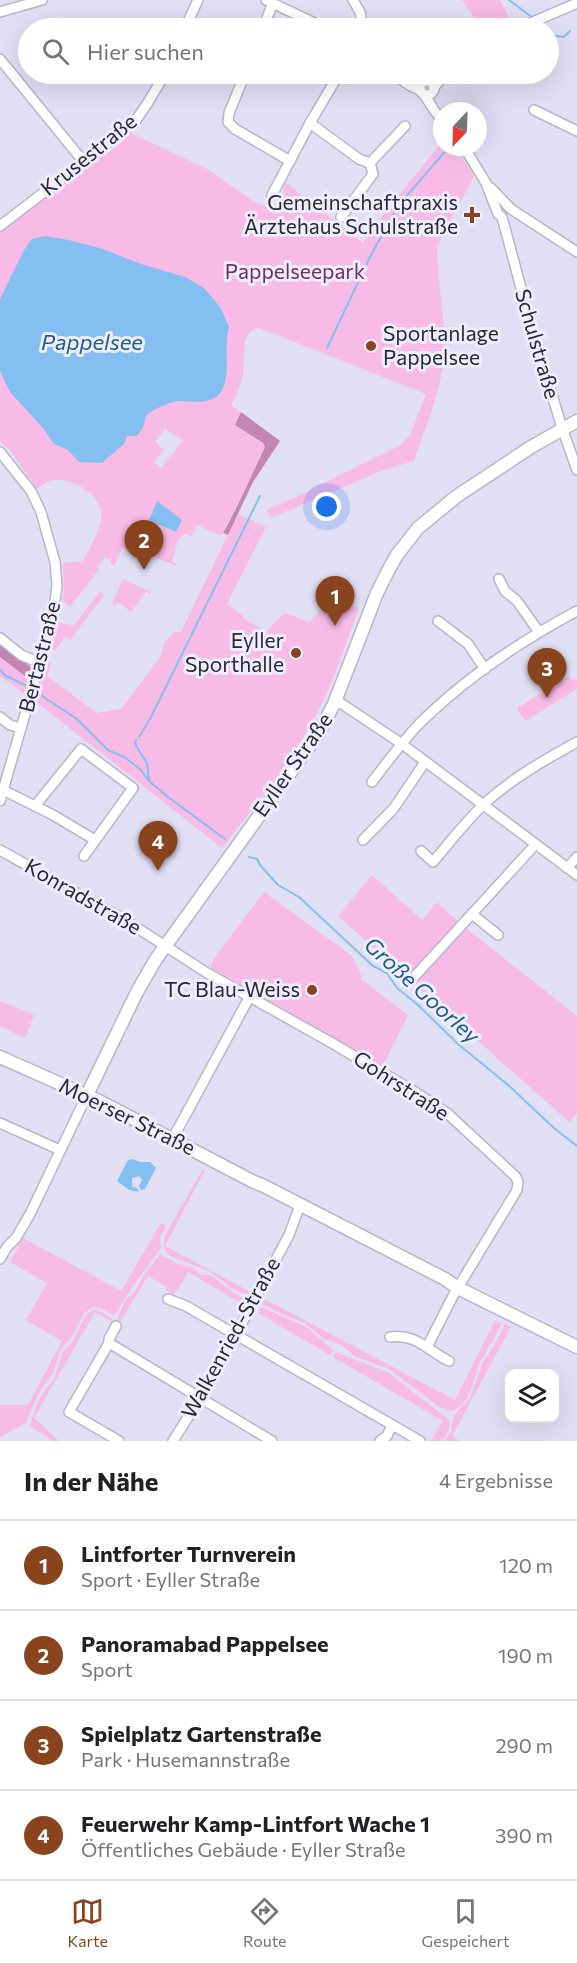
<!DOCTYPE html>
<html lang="de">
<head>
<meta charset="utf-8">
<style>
	:root { --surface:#fff; --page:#f6f6f6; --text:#202124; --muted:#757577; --line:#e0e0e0; --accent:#89431d }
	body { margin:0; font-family:Commissioner,sans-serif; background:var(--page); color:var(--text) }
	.controls { position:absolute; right:18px; bottom:18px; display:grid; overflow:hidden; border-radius:12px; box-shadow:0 6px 24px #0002 }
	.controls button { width:54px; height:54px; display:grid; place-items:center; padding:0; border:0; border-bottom:2px solid var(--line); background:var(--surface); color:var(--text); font:30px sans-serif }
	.compass { position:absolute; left:433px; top:102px; width:54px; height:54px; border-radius:50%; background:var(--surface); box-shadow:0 6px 24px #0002; rotate:203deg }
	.you { position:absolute; left:327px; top:507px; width:21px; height:21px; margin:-15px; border:4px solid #fff; border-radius:50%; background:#1a73e8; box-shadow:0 0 0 9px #1a73e833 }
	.badge { display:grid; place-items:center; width:39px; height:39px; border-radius:50%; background:var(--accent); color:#fff; font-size:20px; font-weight:700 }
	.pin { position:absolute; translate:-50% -50px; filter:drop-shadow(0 2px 3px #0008) }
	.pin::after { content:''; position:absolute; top:32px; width:21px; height:18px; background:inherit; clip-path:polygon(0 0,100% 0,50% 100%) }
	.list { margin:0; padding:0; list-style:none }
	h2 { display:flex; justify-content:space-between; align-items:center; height:78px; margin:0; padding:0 24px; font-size:26px }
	h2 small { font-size:20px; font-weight:400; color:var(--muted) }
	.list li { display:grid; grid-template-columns:39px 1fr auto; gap:18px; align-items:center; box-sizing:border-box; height:90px; padding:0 24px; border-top:2px solid var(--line) }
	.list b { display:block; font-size:22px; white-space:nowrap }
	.list p { margin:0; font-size:20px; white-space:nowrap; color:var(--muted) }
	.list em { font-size:20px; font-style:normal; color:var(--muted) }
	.icon { flex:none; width:33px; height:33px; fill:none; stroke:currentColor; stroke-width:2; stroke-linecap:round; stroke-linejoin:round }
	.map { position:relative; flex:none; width:577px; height:1441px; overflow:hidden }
	.search { position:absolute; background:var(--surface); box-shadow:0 6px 24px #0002; left:18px; right:18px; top:18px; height:66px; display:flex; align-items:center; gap:15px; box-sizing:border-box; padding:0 21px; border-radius:33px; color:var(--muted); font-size:22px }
	.sheet { height:438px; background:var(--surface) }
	nav { display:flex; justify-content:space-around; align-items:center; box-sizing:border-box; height:84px; border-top:2px solid var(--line); background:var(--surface); font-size:16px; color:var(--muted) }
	nav a { display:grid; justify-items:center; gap:3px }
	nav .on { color:var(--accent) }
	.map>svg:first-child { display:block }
	.green { fill:#f7bbe5; fill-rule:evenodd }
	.forest { fill:#c386b2 }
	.water { fill:#84bff1 }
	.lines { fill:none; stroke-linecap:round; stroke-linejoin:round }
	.stream { stroke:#84bff1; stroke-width:2 }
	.minor-casing { stroke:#b8b5ca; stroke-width:12 }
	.major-casing { stroke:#b8b5ca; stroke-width:15 }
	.minor { stroke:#fff; stroke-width:9 }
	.major { stroke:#fff; stroke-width:12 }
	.poi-dot { fill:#89431d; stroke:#eeedfe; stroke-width:2 }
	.labels { text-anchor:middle; stroke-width:6; stroke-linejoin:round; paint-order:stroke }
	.street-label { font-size:21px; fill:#2a2931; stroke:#eeedfe }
	.poi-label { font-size:21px; fill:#2a2931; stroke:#eeedfe; text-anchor:end }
	.park-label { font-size:21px; fill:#742c64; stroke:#eeedfe }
	.water-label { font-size:22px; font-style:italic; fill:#1b5c8a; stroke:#eeedfe }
</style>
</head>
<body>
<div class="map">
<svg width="577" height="1441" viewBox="0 0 577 1441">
	<rect width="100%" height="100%" fill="#e1dff4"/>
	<g class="green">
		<path d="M462,0H500L514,28H481Z"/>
		<path d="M131,133L207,169L253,201L273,210L278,209C287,201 281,192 285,182L363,243L376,224L442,142V147H455L474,176L437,247C437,286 448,324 443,363C440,395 424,431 414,461L381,471L273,517L266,510L296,497L401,445L410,435L426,394L259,328L252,330L245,339L243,374L238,392L231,405L241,412L239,419L240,429L263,443L265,447C250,477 237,507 221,536L197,525L191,536L186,534L179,538L172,561L177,565L176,566L132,548L130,550L122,548L114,566L110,562L112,559L110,558L108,560L105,557L97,567L99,569L70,607L63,601L64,580L62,563L83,561C89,548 99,533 101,519C105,496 73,478 53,480C47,481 42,486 37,489L11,452L0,441V229L118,145ZM165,429L183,441L161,468L154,462L164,450L155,442Z"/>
		<path d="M238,514L266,527L227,604L243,616V618L267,632L271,626L284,614L292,615L310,623C319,604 341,602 359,608C344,648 331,691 309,728C284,770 252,810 222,848L44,708L0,676V657L39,686L46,663L50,662L51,663L47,676L97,713L121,709L161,656L164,643L175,631L181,632Z"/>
		<path d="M123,579L151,592L150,594L146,592L131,612L118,602L115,606L112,604Z"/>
		<path d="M100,591L104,595L70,640L65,637L55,651L51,649L58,622L74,626Z"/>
		<path d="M569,676L572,680L577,679V689L525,721L517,708Z"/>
		<path d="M372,875L422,920L437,902L463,926L577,1016V1113L569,1122L338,916Z"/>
		<path d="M264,892L352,956L362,977L361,979L408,1015L382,1067L210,967L217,954Z"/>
		<path d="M0,1001L34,1015L25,1038L0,1026Z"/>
		<path d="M203,1169L205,1170L165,1246L249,1291L247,1296L232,1288L209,1271L170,1256L164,1248V1237Z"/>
		<path d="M161,1223L166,1226L160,1238L161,1248C145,1270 128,1291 116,1314L112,1315L101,1308L93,1307L84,1313L74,1334L60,1350L53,1373L38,1394L26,1423L0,1437V1405H28L62,1341L26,1320L47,1283L10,1262L23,1238L121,1291Z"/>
		<path d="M160,1254L178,1264L194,1268L200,1275H210L233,1292L245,1299L242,1304L188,1272L174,1295L166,1290L167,1287L148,1276L119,1324L118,1316L127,1298L133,1294L145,1274Z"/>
		<path d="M265,1299L455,1400L495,1320L502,1323C495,1336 488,1348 481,1360C472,1378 473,1404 451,1411L439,1407L389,1369L354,1356L348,1350L338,1343L324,1339L305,1323L282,1314L262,1304Z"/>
		<path d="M261,1307L305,1326L333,1350L330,1355L258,1313Z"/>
		<path d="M92,1310C101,1310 112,1317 116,1324L95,1312L34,1418L59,1441H53L31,1427L30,1424L39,1399L55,1377L63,1352L73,1341L86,1315Z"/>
		<path d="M505,1324L511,1327L452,1436L460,1441H444L451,1431L454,1415L470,1398L483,1362L493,1348Z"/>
		<path d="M336,1352L389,1373L449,1420C451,1429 447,1435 441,1441H431L443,1421L333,1357Z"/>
	</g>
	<g class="forest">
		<path d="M241,412L280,441L253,482L228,535L223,533C239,505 251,476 265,447L263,443L235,425Z"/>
		<path d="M0,642L32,668L29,679L0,657Z"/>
	</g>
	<g class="water">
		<path d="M45,236L64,239L100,248L141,264L185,277L204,288L220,307L229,327C223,347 231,368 223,388C216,405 196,402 181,401C171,401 154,409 146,415L143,428L137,436H127L124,444L102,463L79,462L68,450L54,444L43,428L10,392L0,371V299L24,250L32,239Z"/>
		<path d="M157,501L182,520L176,532L149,520Z"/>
		<path d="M132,1159L140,1162H150L156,1168L145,1189L141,1190L139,1186L142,1180L139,1176L132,1178V1187L137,1188L139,1191C130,1193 124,1186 117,1181L128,1160Z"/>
	</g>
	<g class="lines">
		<g class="stream">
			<path d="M509,0L533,18"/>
			<path d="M540,23L547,28"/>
			<path d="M548,30L555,36L564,37L570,31"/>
			<path d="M327,348L371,255L398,206L449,147"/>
			<path d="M0,670L6,676L25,685"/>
			<path d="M39,694L77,719L108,750L124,757L140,769L149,781L168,797L225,839"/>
			<path d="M139,737L151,717L260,496"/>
			<path d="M136,740L135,742L136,746L147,763L149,780"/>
			<path d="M249,857L257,859L260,865L278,885L299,897L373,966L387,973L397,988L418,1005L458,1044L507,1084L555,1129L577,1146"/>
		</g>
		<g class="minor-casing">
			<g id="minor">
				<path d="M266,0L325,28"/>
				<path d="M353,0L360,12L363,28"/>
				<path d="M0,12L42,0"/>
				<path d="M185,28L198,0"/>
				<path d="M263,28L273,3"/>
				<path d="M519,28L577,3"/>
				<path d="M0,59L83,161"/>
				<path d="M245,74L229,113L228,122L235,129L290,161"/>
				<path d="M394,74L409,85L421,91"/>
				<circle cx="427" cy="88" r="7"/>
				<path d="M434,87L446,74"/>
				<path d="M424,94L434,110L442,120"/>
				<path d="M534,110L577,131"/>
				<path d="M310,123L359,159L370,163L405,126"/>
				<path d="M464,147L486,183L498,214L502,217L529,318L562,428L577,470"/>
				<path d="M491,188L511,209L577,252"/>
				<path d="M272,195L310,123L339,74"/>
				<path d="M341,217L373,174L370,163"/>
				<path d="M0,226L134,123L147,104L165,74"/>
				<path d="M0,452L31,491L41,512L55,562L57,585L53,617L0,801"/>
				<path d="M499,579L505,591L517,601L539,632"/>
				<path d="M438,621L468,644L485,669"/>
				<path d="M0,638L21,655L40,663"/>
				<path d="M336,700L402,744L577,875"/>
				<path d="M0,717L10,725L21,728"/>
				<path d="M372,782C387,762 402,742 419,724C464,679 521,641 577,611"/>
				<path d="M3,790L53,815L95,840"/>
				<path d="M35,806L81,749L133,788L84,856"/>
				<path d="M363,840L394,808L425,762"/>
				<path d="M0,850L125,920L207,973L332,1043L415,1092L447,1113L516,1177L518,1182L517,1190L454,1294L427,1347"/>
				<path d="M421,851L433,862C450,842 466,821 485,803C513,778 544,760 577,742"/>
				<path d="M567,868L577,857"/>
				<path d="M472,914L498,935"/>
				<path d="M415,976L535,845"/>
				<path d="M0,1123L60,1150"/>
				<path d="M173,1138L250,996"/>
				<path d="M0,1259L7,1247L16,1238L30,1214L87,1095"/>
				<path d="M168,1299L186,1306L420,1441"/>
				<path d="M390,1337C415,1333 427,1350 449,1361"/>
				<path d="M109,1343V1339L116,1326"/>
				<path d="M119,1441L69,1412L109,1343L272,1441"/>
				<path d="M173,1441L200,1398L203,1396L289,1235L300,1205"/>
				<path d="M380,1441L387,1436L392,1425"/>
			</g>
		</g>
		<g class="major-casing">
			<g id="major">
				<path d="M0,1057L101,1102L252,1181L264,1186L445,1279L458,1288L577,1347"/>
				<path d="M87,1095L137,992L156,959L318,734L334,704L377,593L388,571L397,555L418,528L457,496L531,447L577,421"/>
			</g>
		</g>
		<use href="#minor" class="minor"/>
		<use href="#major" class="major"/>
	</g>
	<g class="poi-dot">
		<path d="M469 206h6v6h6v6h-6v6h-6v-6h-6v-6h6z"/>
		<circle cx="371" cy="346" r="6"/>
		<circle cx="296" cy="653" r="6"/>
		<circle cx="312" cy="990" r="6"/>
	</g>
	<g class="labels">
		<g class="street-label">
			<text transform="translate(89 155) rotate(-39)" y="7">Krusestraße</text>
			<text transform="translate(537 344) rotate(74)" y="7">Schulstraße</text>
			<text transform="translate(40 657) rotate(-76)" y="7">Bertastraße</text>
			<text transform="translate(293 765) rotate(-55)" y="7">Eyller Straße</text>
			<text transform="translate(83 897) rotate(30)" y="7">Konradstraße</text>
			<text transform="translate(401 1086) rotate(33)" y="7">Gohrstraße</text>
			<text transform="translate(127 1117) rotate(26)" y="7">Moerser Straße</text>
			<text transform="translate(231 1338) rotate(-61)" y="7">Walkenried-Straße</text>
		</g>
		<g class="poi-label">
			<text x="458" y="210">Gemeinschaftpraxis<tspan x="458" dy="24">Ärztehaus Schulstraße</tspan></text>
			<text x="383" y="341" text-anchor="start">Sportanlage<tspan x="383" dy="24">Pappelsee</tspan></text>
			<text x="284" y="648">Eyller<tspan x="284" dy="24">Sporthalle</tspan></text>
			<text x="300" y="997">TC Blau-Weiss</text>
		</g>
		<g class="park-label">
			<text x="295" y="279">Pappelseepark</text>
		</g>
		<g class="water-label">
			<text x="92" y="350">Pappelsee</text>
			<text transform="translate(422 990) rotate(42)" y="8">Große Goorley</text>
		</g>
	</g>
</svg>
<div class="controls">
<button><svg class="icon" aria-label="layers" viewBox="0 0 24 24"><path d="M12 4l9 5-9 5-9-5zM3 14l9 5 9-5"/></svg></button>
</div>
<svg class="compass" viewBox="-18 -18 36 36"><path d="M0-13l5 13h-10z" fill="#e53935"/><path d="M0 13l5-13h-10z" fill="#757577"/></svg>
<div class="you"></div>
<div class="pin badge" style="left:335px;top:626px">1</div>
<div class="pin badge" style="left:144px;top:570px">2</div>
<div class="pin badge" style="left:547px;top:698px">3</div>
<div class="pin badge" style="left:158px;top:871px">4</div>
<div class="search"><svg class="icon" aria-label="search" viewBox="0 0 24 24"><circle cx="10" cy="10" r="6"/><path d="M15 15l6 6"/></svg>Hier suchen</div>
</div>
<section class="sheet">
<h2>In der Nähe<small>4 Ergebnisse</small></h2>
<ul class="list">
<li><span class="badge">1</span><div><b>Lintforter Turnverein</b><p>Sport · Eyller Straße</p></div><em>120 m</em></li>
<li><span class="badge">2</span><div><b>Panoramabad Pappelsee</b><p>Sport</p></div><em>190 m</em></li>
<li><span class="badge">3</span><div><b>Spielplatz Gartenstraße</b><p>Park · Husemannstraße</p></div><em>290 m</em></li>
<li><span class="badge">4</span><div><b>Feuerwehr Kamp-Lintfort Wache 1</b><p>Öffentliches Gebäude · Eyller Straße</p></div><em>390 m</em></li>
</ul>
</section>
<nav>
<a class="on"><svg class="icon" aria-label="map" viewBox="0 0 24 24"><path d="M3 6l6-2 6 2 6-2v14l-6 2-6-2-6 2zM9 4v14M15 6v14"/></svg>Karte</a>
<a><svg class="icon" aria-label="directions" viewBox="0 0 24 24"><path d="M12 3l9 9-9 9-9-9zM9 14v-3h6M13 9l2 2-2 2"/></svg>Route</a>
<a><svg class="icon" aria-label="saved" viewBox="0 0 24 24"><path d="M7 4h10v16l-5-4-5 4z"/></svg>Gespeichert</a>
</nav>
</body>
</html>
